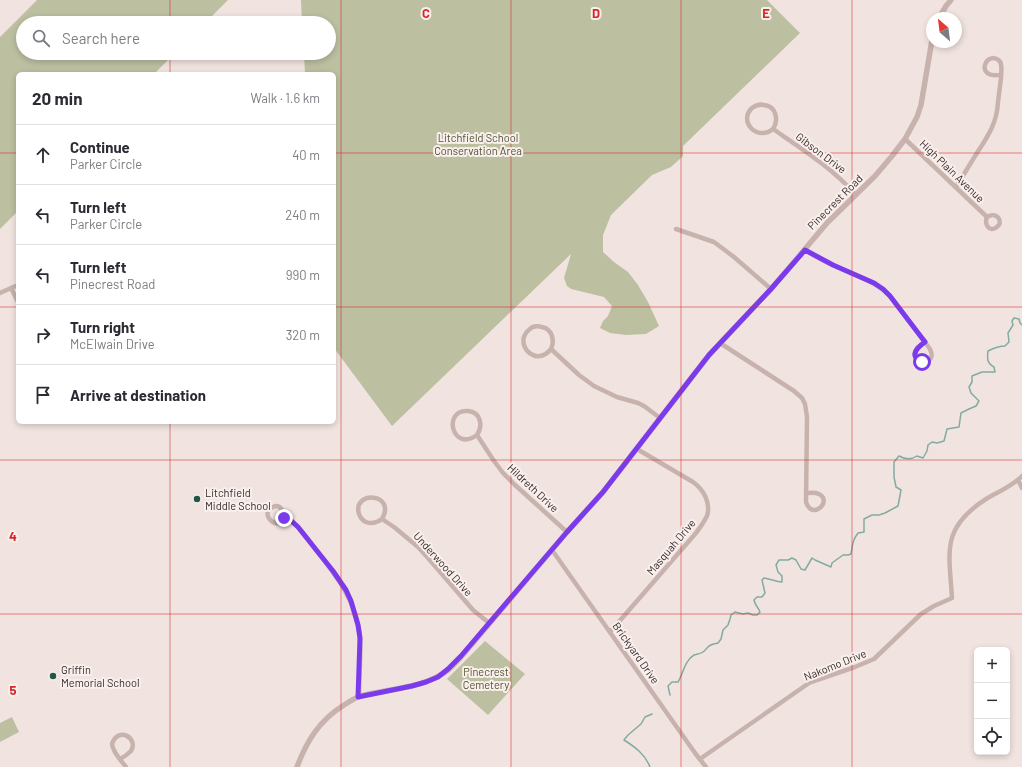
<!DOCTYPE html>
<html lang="en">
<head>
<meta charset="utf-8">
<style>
	:root { --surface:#fff; --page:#f2f2f3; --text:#2b2b33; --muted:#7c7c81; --line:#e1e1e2 }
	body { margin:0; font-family:Barlow,sans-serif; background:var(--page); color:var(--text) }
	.controls { position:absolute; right:12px; bottom:12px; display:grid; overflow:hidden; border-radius:6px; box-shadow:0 2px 6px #0003 }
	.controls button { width:36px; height:36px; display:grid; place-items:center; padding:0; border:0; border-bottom:1px solid var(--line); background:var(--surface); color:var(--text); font:20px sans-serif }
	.compass { position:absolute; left:926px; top:12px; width:36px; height:36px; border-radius:50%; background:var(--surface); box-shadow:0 2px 6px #0003; rotate:332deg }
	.stop { position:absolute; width:12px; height:12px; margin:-9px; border:3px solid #7c3aed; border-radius:50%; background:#fff }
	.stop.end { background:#7c3aed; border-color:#fff; box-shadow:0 1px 4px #0008 }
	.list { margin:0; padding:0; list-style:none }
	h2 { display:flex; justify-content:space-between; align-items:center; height:52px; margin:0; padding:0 16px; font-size:17px }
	h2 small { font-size:13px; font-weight:400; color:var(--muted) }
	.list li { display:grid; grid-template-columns:26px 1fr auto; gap:12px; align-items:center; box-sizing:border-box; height:60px; padding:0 16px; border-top:1px solid var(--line) }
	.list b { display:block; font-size:15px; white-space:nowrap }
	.list p { margin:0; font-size:13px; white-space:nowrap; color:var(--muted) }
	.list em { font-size:13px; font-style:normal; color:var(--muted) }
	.icon { flex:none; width:22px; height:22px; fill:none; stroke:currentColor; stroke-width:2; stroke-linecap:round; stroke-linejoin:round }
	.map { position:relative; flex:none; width:1022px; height:767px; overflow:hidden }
	.search { position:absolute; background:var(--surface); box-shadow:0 2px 6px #0003; left:16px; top:16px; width:320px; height:44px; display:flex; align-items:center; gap:10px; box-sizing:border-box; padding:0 14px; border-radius:22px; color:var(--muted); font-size:15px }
	.panel { position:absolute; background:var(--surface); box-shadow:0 2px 6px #0003; left:16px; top:72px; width:320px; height:352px; border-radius:6px }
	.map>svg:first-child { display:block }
	.green { fill:#bdbfa1 }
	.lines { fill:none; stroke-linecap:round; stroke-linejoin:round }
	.stream { stroke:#82aba1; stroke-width:1.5 }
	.minor { stroke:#c8b2ad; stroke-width:4.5 }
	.tertiary { stroke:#c8b2ad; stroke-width:5.5 }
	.route { stroke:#7c3aed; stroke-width:5 }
	.grid { fill:none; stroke:#d62828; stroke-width:1; stroke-opacity:0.55 }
	.poi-dot { fill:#24554a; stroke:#f9efec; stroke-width:1.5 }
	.labels { text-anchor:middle; stroke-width:4; stroke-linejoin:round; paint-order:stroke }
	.park-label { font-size:11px; fill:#505331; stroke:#f9efec }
	.street-label { font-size:11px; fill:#372b2b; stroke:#f9efec }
	.poi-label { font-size:11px; fill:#372b2b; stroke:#f9efec; text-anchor:start }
	.grid-label { font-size:13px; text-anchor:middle; font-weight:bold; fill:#d62828; stroke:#f9efec; stroke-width:4; stroke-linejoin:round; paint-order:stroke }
</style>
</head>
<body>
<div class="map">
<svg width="1022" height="767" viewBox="0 0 1022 767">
	<rect width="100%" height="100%" fill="#f1e4e0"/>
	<g class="green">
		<path d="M37,0H228L205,23H23V53H175L154,74H18V211L0,229V37Z"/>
		<path d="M301,0H767L800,33L683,146V156L671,167L652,175L611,215L603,235V252L614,262L628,272L638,285L648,302L659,326L646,334L626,335L610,333L600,328L603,321L608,316L612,306L604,297L571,289L567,286L564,278L571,254L392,426L334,348V74H305L304,53H329V23H302Z"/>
		<path d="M485,641L525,674L488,715L447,679Z"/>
		<path d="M12,717L19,732L0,742V723Z"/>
	</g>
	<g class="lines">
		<g class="stream">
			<path d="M670,695L668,686L672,682H678C683,674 685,660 694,655C697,654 700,654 703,652C707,649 703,652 707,648C710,644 714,644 718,643L721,639L723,630L728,625L730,619L731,615L735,612L743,614L748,613L753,615H757L760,612C758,607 755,605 754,600L757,597H762L765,593L762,580L764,578C771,579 776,582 782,582V576L778,572L776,565L779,560H788L792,558L796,560L801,569L805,570L812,558L815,560L831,567L832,563L843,555H848L851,554C853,544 852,541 858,533L864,532V519L872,515H879L885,513L898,506L901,490L896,487L894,477V462L899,456C906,460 911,460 917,456L923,458L927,451L928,445L932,442L937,443L944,441L947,429L959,427L961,413L969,409L976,406L979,401L971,393L969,387L972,382V376L982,372H995L994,367C987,363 987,359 988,351C994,348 998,346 1005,346L1009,342L1008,333L1013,325L1012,321L1014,318L1019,319L1020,323L1022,325"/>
			<path d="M650,767C645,754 635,747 624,740L628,735L641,724L645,717L652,714"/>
		</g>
		<g class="minor">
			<path d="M773,129C757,142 738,121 752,108C756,105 760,104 764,105C776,106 779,120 773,129C802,149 832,168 856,195"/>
			<path d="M905,139L987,217C997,211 1004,222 997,227C989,233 984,224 987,217"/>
			<path d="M956,187C963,176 970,164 977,153C988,136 997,123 998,102C999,94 1000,86 1001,78C1001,74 1002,69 1001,65C1001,61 997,58 993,58C985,59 981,70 989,74C992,76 997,75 1001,75"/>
			<path d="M676,229L714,242L734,257L771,289"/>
			<path d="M805,250C817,258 830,264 844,270C860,277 877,283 890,296L930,349C939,368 906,363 917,348C919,346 922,344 925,341"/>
			<path d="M11,288L18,302"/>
			<path d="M0,293L18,285"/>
			<path d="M720,343L794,391L802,398L805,404L807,417L806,502C812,521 833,501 819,494C815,492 810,493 806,493"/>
			<path d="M551,349C535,369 512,342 530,329C533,326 538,326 542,327C552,329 555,340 551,349L579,375L594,386L617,397L638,403L644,406L660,418"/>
			<path d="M477,435C452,453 442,409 468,411C481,412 483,426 477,435L494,461L503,473L515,485L567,532"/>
			<path d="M1018,480L1022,488"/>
			<path d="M285,515C281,535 257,514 273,507C281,503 282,512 286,516C289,520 294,523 297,526C304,533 310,542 316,550C337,576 358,604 360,639C361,658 359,678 359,697"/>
			<path d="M382,519C374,525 363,525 359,514C352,490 397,493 382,519L394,527L418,547L428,558L473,610L489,623"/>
			<path d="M552,550L695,753L706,767"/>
			<path d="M610,632L696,533C700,528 704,522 707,516C711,503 704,490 693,482L637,449"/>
			<path d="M120,759C124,757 128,754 131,751C139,738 118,726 112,744C113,753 121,760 126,767"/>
			<path d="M700,759L809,683L817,680L855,667L874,659L921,614L934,606L952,598C949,551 941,528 986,499C998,492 1012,486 1022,476"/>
		</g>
		<g class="tertiary">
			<path d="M939,18L946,6L951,0"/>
			<path d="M297,767C307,740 320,720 344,705C349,702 353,699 358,697C366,694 376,693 385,691C407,687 430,684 448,670C453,666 457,661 461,657L567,532L603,492L709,355L771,289L827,223L875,176L892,156L905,139L917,117L921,105L932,40"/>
		</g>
	</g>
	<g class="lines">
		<path class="route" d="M284,518L285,515L298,527L333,571L346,590L351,601L358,625L360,638L358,697L412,686L426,682L438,677L448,669L461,656L567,532L603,492L709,355L771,289L805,250L833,265L874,283L883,289L890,296L925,342C918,347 908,356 922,362"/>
	</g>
	<path class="grid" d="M170,0V23M341,0V767M511,0V767M681,0V767M852,0V767M170,53V74M0,153H18M334,153H1022M0,307H18M334,307H1022M170,422V767M0,460H1022M0,614H1022"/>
	<g class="poi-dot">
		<circle cx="197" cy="499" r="4"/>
		<circle cx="53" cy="676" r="4"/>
	</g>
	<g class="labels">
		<g class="park-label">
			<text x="478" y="142">Litchfield School<tspan x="478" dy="13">Conservation Area</tspan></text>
			<text x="486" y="676">Pinecrest<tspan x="486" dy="13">Cemetery</tspan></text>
		</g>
		<g class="street-label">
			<text transform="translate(821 153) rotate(37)" y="4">Gibson Drive</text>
			<text transform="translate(952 171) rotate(44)" y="4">High Plain Avenue</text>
			<text transform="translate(835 202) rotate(-45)" y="4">Pinecrest Road</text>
			<text transform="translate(533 488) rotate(43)" y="4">Hildreth Drive</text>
			<text transform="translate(671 547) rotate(-50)" y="4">Masquah Drive</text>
			<text transform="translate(443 564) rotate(48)" y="4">Underwood Drive</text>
			<text transform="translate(636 653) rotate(55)" y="4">Brickyard Drive</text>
			<text transform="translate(835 665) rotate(-22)" y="4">Nakomo Drive</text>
		</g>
		<g class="poi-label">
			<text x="205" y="497">Litchfield<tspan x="205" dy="13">Middle School</tspan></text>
			<text x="61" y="674">Griffin<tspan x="61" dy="13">Memorial School</tspan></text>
		</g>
	</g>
	<g class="grid-label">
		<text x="426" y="18">C</text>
		<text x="596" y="18">D</text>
		<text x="766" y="18">E</text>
		<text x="13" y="541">4</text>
		<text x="13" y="695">5</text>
	</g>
</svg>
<div class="controls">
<button>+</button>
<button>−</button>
<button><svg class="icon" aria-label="locate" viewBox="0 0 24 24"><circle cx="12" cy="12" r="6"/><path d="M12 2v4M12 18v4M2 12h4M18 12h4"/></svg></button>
</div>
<svg class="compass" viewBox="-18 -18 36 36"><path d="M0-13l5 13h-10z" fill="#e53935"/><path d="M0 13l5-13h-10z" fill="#7c7c81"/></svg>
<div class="stop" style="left:922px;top:362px"></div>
<div class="stop end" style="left:284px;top:518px"></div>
<div class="search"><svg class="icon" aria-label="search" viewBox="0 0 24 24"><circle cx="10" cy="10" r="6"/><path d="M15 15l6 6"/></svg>Search here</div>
<section class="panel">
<h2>20 min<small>Walk · 1.6 km</small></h2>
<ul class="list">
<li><svg class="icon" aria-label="ahead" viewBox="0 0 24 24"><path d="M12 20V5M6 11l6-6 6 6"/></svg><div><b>Continue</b><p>Parker Circle</p></div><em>40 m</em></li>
<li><svg class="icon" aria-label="left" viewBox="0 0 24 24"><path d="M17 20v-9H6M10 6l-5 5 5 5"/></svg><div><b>Turn left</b><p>Parker Circle</p></div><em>240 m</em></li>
<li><svg class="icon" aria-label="left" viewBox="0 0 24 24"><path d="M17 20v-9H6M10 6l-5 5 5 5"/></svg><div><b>Turn left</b><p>Pinecrest Road</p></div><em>990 m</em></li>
<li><svg class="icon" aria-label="right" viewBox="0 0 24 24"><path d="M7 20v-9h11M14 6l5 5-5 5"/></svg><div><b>Turn right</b><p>McElwain Drive</p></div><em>320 m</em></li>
<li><svg class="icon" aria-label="arrive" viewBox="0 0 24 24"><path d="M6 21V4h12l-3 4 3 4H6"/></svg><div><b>Arrive at destination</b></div></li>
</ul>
</section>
</div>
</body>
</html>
